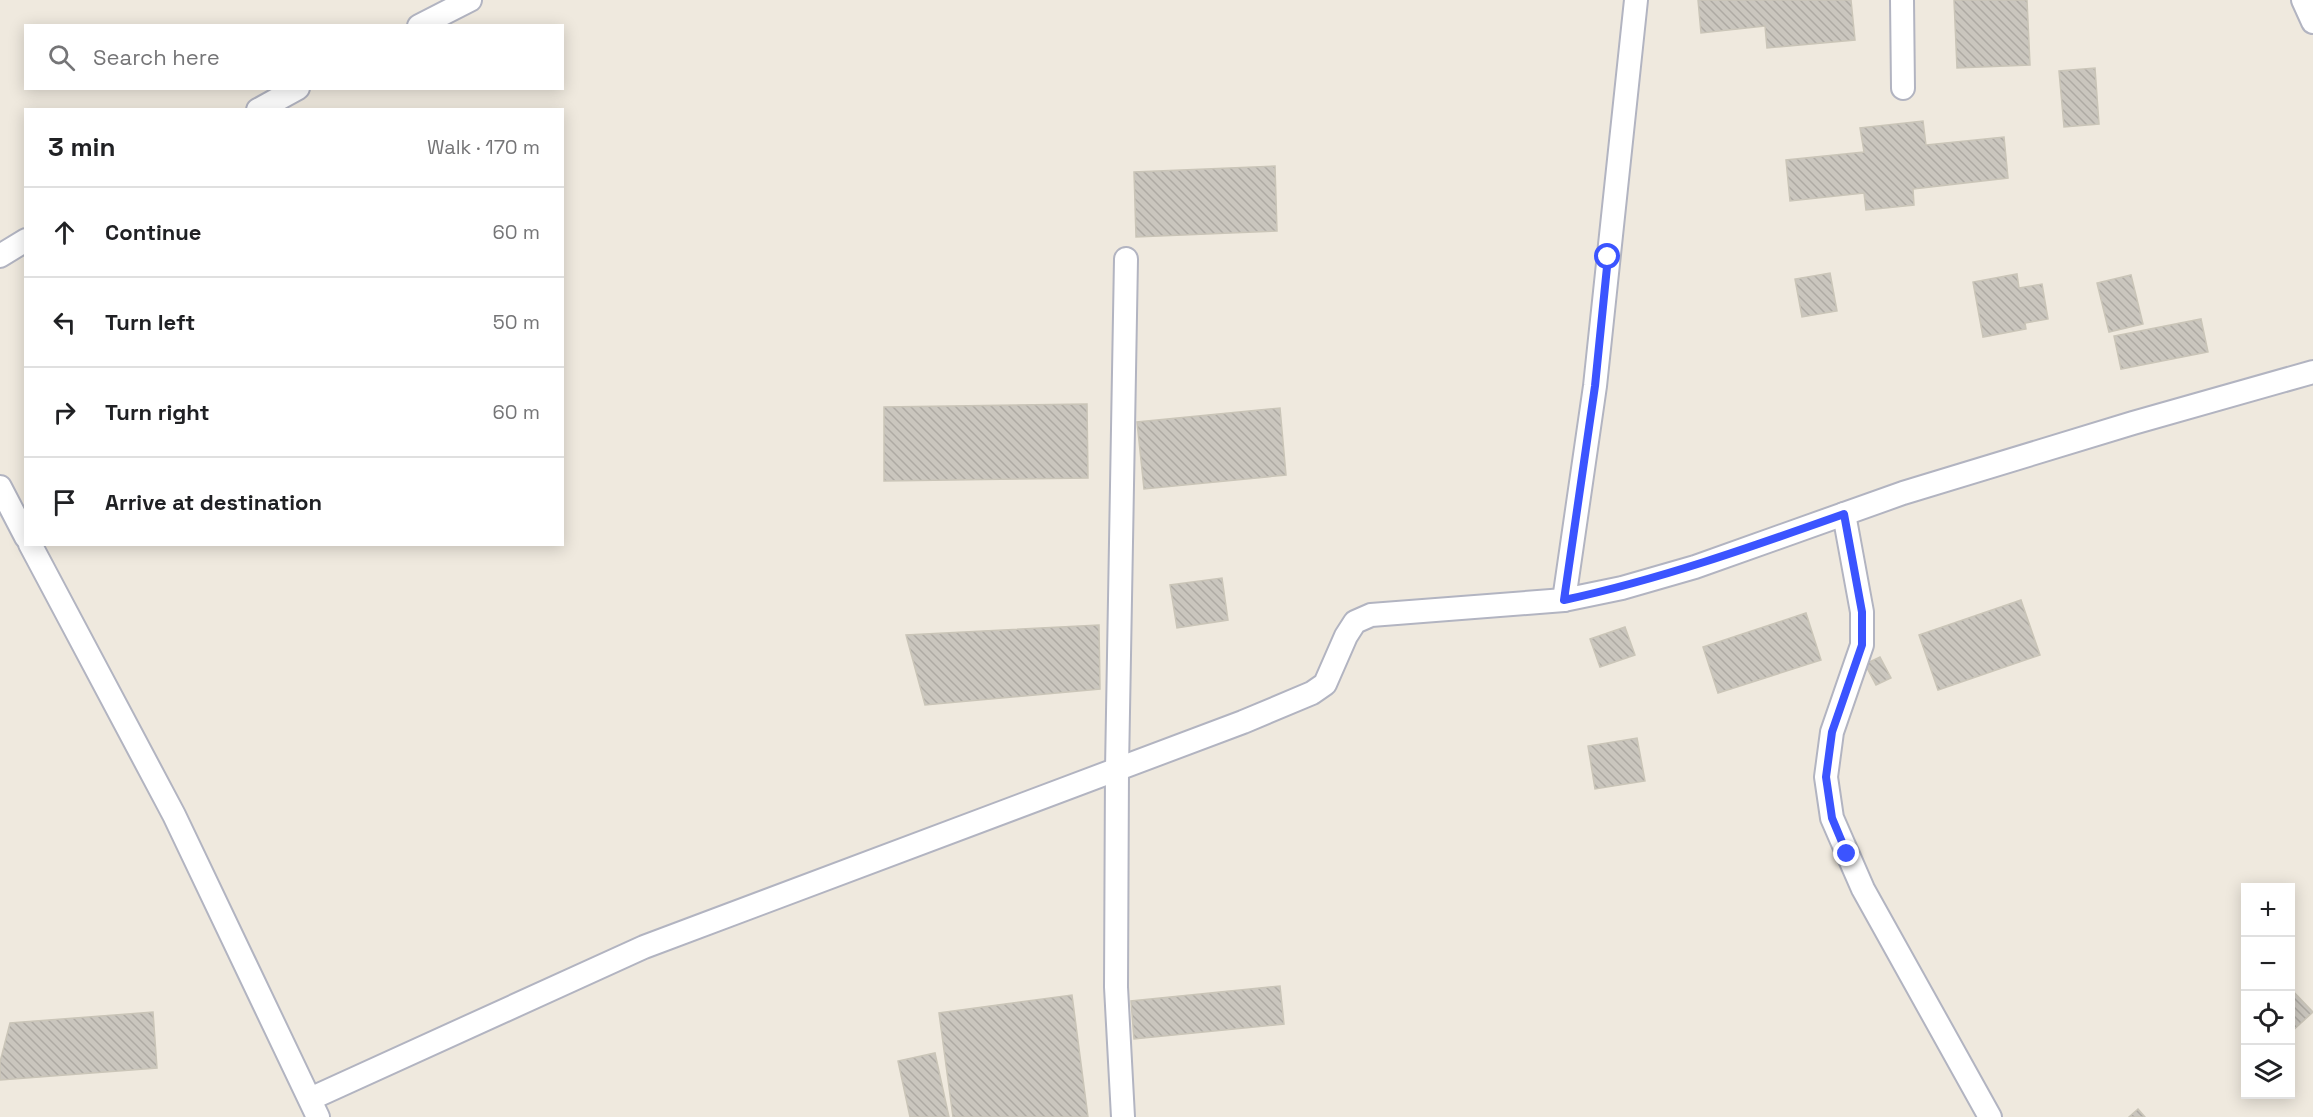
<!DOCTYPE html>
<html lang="en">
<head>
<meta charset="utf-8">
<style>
	:root { --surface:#fff; --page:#f2f2f2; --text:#202124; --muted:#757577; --line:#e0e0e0 }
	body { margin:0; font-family:"Space Grotesk",sans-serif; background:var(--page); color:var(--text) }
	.controls { position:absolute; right:18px; bottom:18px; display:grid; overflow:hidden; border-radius:0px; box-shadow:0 3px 15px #0003 }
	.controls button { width:54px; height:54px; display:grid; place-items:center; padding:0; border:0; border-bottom:2px solid var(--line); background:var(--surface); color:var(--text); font:30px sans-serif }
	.stop { position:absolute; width:18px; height:18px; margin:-14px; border:4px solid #3b54ff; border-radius:50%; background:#fff }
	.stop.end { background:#3b54ff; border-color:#fff; box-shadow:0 2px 6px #0008 }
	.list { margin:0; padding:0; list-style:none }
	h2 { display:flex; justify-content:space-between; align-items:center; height:78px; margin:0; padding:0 24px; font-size:26px }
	h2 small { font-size:20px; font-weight:400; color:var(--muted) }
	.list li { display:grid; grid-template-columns:39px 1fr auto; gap:18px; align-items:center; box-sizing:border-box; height:90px; padding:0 24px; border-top:2px solid var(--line) }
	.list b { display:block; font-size:22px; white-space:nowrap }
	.list em { font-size:20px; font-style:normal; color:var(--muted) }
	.icon { flex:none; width:33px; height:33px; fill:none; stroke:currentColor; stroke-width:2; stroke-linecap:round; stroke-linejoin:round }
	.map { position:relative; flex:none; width:2313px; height:1117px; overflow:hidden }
	.search { position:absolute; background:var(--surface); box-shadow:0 3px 15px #0003; left:24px; top:24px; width:540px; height:66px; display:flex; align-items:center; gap:15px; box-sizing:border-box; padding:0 21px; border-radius:0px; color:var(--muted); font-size:22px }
	.panel { position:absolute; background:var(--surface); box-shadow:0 3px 15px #0003; left:24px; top:108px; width:540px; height:438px; border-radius:0px }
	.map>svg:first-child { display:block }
	.building { fill:url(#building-back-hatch); stroke:#cac5b8; stroke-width:1.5 }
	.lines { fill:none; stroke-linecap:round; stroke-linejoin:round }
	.service-casing { stroke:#b2b4c1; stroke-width:26 }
	.service { stroke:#fff; stroke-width:22 }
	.route { stroke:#3b54ff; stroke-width:8 }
</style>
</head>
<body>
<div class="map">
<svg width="2313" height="1117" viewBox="0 0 2313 1117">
	<defs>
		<pattern id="building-back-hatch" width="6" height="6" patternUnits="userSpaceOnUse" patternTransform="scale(1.5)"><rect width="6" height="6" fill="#cac6be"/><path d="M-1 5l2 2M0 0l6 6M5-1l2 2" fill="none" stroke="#aeaaa3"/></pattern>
	</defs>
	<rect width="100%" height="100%" fill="#efe9de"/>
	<g class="building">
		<path d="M1698,0H1851L1855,40L1767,48L1765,26L1701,33Z"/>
		<path d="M1954,0H2027L2030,65L1957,68Z"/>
		<path d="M2095,68L2099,124L2064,127L2059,71Z"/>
		<path d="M1923,121L1926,145L2004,137L2008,178L1913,189L1914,205L1866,210L1864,193L1790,201L1786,160L1864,152L1860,128Z"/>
		<path d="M1275,166L1277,231L1136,237L1134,172Z"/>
		<path d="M1830,273L1837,311L1802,317L1795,279Z"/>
		<path d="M2017,274L2019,288L2042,284L2048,319L2025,323L2026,329L1983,337L1973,282Z"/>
		<path d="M2131,275L2143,324L2109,332L2097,283Z"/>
		<path d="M2201,319L2208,352L2121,369L2114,336Z"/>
		<path d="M1087,404L1088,478L884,481V407Z"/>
		<path d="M1280,408L1286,475L1144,489L1137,422Z"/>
		<path d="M1222,578L1228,620L1177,628L1170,585Z"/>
		<path d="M2021,600L2040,655L1938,690L1919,635Z"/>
		<path d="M1806,613L1821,660L1718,693L1703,647Z"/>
		<path d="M1099,625L1100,689L925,705L906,635Z"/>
		<path d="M1625,627L1635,655L1600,667L1590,639Z"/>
		<path d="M1880,657L1891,678L1876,685L1865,664Z"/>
		<path d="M1637,738L1645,781L1595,789L1588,746Z"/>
		<path d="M1280,986L1284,1024L1134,1039L1131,1001Z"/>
		<path d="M2290,988L2313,1012L2290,1033Z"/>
		<path d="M1072,995L1088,1117H953L939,1013Z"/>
		<path d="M153,1012L157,1068L0,1080V1062L10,1023Z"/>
		<path d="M935,1053L949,1117H910L898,1061Z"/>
		<path d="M2138,1109L2145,1117H2129Z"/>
	</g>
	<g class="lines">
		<g class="service-casing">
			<g id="service">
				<path d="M1902,0L1903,88"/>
				<path d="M2303,0L2313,22"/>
				<path d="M419,26L470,0"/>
				<path d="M258,110L298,88"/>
				<path d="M0,256L26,240"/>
				<path d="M0,487L26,537"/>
				<path d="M1844,514L1862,612V645L1832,732L1826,777L1832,818L1863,889L1990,1117"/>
				<path d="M30,544L174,815L318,1117"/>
				<path d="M1564,600L1595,386L1636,0"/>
				<path d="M310,1099L644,947L1243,722L1312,693L1325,684L1346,636L1355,622L1371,615L1564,600L1622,588L1695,567L1903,493L2133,423L2313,372"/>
				<path d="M1123,1117L1116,987L1117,769L1126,259"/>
			</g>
		</g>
		<use href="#service" class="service"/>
	</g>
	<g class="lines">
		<path class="route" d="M1608,257L1595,386L1564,600C1661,579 1751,547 1844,514L1862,612V645L1832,732L1826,777L1832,818L1847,854"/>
	</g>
</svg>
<div class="controls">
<button>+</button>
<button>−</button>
<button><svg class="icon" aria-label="locate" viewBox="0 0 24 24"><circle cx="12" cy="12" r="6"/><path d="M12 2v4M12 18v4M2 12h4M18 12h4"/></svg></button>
<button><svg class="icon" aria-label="layers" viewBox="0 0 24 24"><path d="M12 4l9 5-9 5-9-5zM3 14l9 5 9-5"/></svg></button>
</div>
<div class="stop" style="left:1608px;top:257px"></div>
<div class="stop end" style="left:1847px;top:854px"></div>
<div class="search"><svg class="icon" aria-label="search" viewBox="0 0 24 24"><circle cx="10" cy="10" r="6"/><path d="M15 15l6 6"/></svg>Search here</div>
<section class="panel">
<h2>3 min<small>Walk · 170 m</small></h2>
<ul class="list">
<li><svg class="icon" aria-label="ahead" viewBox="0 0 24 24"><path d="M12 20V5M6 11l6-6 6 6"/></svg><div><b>Continue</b></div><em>60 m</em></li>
<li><svg class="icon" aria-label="left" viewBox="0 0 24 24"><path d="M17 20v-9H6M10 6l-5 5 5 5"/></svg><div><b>Turn left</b></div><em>50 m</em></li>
<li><svg class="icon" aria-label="right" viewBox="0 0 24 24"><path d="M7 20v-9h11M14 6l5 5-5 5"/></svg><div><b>Turn right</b></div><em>60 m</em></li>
<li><svg class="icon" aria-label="arrive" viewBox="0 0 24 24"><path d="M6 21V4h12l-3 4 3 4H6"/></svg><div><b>Arrive at destination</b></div></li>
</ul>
</section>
</div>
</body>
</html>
